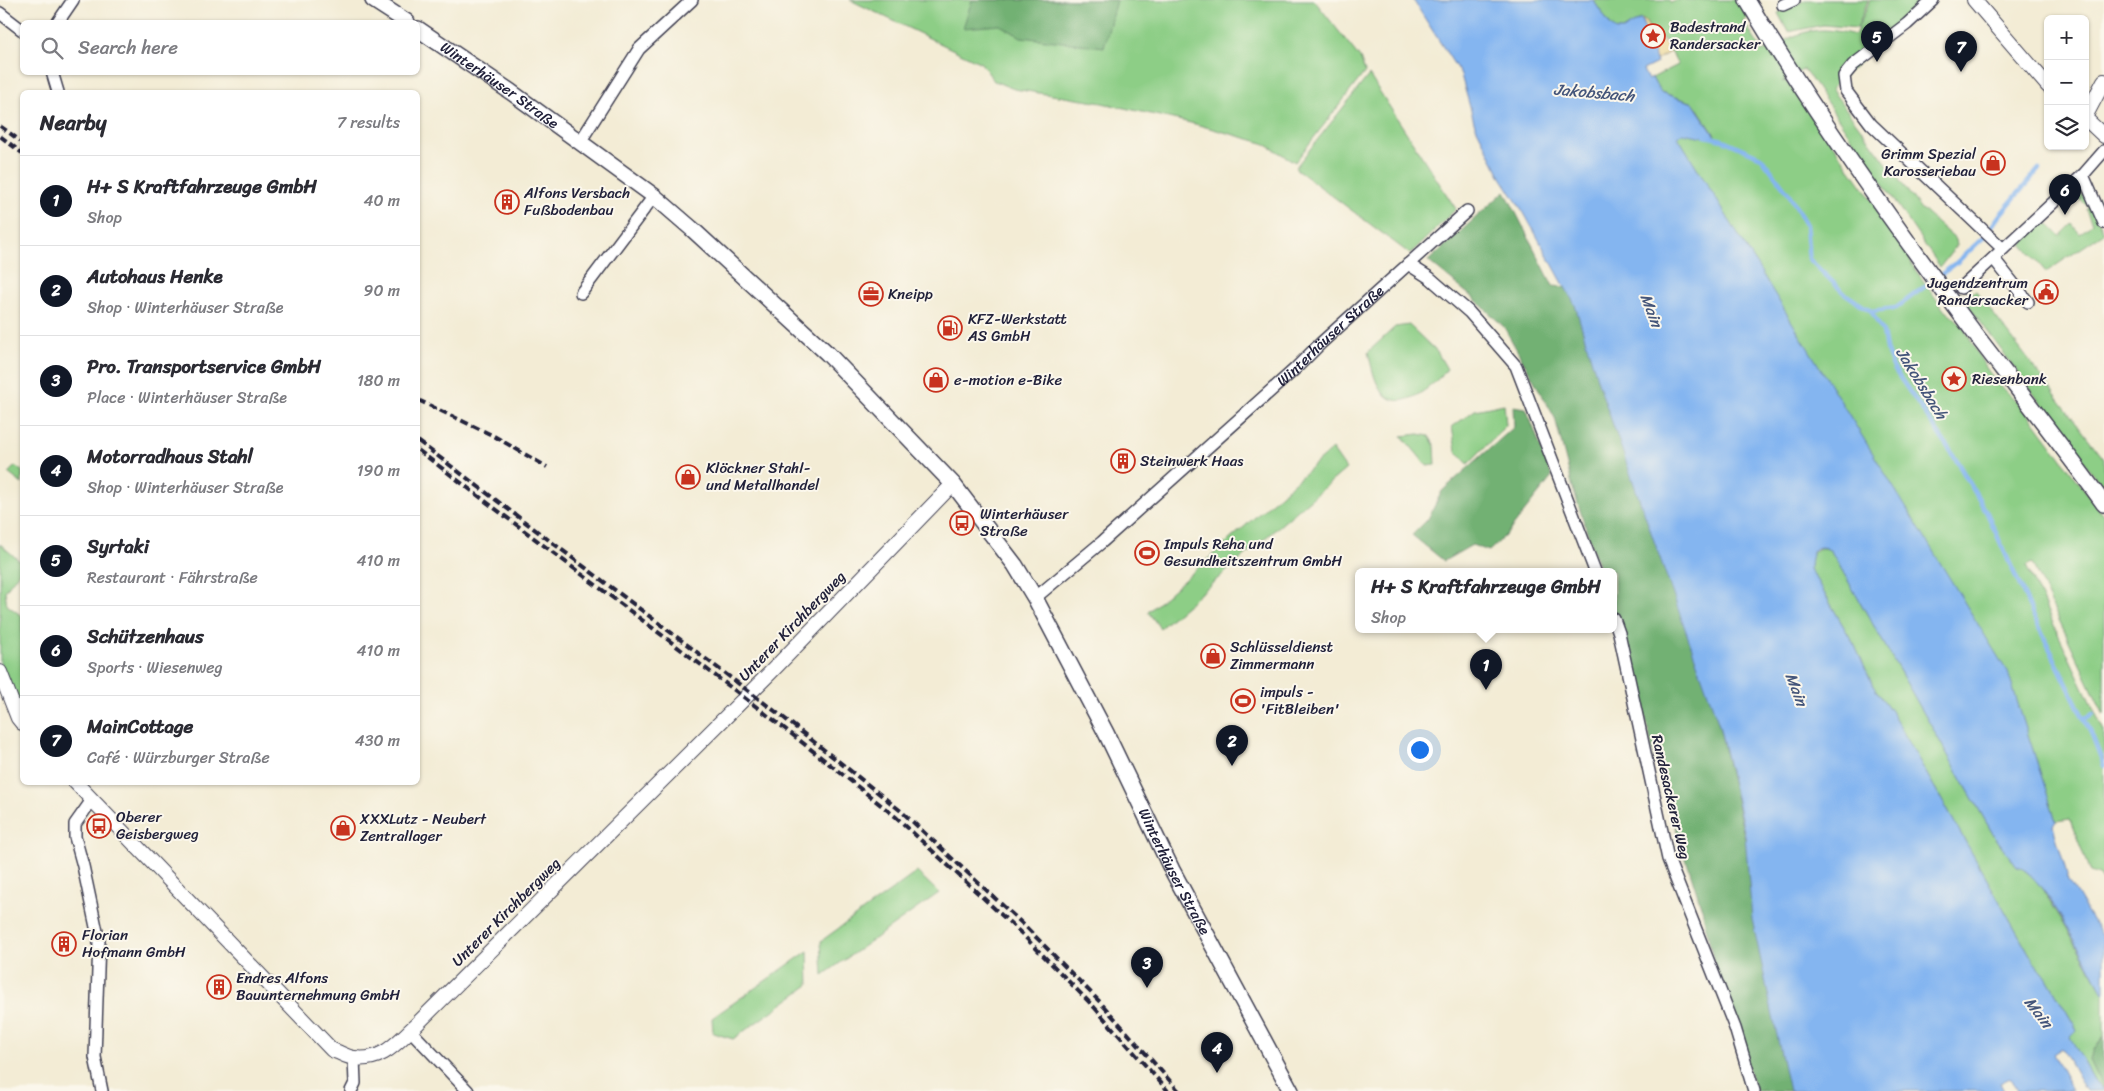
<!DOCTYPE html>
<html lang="en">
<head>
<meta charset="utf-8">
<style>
	:root { --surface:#fff; --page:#f7f7f7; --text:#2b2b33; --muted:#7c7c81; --line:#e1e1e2; --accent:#111827 }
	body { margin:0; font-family:Sriracha,sans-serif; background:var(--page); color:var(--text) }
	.controls { position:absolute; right:15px; top:15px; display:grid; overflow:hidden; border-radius:8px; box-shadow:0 1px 4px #0004 }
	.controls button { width:45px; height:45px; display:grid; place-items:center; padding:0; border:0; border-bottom:1px solid var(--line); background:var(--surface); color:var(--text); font:25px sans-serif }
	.you { position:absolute; left:1419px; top:749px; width:18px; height:18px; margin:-12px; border:4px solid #fff; border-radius:50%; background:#1a73e8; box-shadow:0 0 0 8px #1a73e833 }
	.badge { display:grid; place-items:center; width:32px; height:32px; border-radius:50%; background:var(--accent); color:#fff; font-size:16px; font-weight:700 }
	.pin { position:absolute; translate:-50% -41px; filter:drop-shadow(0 1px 2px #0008) }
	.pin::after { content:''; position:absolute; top:26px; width:18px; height:15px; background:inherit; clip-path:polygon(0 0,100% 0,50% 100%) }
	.popup { position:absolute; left:1355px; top:568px; width:262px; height:65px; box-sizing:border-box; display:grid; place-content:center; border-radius:8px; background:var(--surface); filter:drop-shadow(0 1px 4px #0005); font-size:16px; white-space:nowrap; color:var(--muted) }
	.popup b { font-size:19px; color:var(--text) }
	.popup::after { content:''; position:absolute; left:50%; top:100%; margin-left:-10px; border:10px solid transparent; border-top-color:var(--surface) }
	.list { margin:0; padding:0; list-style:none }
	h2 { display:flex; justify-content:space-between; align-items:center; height:65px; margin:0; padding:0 20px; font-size:21px }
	h2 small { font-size:16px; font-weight:400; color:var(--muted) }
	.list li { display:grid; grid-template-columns:32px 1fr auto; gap:15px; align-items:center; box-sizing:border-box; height:90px; padding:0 20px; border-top:1px solid var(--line) }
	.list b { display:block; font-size:19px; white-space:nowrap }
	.list p { margin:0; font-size:16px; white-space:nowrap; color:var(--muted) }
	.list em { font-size:16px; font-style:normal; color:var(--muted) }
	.icon { flex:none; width:28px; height:28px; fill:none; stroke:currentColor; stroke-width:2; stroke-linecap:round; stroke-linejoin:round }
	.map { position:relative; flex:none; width:2104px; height:1091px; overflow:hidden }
	.search { position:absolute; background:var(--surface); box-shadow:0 1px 4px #0004; left:20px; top:20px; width:400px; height:55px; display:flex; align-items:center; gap:12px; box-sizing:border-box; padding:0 18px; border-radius:8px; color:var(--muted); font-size:19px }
	.panel { position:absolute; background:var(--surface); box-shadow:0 1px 4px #0004; left:20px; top:90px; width:400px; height:695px; border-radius:8px }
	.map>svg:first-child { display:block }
	.green { fill:#8dce86; stroke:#587860 }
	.forest { fill:#72b173; stroke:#4a6a57 }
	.sand { fill:#eeda9e; stroke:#887e6c }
	.water { fill:#84b5f0; stroke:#536c96 }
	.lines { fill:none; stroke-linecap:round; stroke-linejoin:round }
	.stream { stroke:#84b5f0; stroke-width:4.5 }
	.minor-casing { stroke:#414052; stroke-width:14 }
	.tertiary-casing { stroke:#414052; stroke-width:16 }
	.secondary-casing { stroke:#414052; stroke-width:18 }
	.minor { stroke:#fff; stroke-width:11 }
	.tertiary { stroke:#fff; stroke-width:14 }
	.secondary { stroke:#fff; stroke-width:15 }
	.rail { stroke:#22223b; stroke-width:4; stroke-dasharray:8 4; stroke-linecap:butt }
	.labels { text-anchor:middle; stroke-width:4; stroke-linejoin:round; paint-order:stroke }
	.poi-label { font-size:15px; fill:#22223b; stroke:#fbf7ec; text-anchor:start }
	.street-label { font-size:15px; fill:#22223b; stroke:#fbf7ec }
	.water-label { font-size:16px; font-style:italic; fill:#44557a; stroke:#fbf7ec }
</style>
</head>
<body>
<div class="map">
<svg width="2104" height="1091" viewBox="0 0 2104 1091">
	<rect width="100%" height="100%" fill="#fbf7ec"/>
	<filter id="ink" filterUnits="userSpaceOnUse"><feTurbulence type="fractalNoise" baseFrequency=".02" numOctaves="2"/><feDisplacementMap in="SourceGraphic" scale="10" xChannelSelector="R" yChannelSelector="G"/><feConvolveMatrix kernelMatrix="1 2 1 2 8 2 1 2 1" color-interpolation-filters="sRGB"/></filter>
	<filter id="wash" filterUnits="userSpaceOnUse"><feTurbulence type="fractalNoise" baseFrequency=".0096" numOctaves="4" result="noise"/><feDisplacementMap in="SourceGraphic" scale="20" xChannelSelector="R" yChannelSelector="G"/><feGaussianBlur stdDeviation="1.12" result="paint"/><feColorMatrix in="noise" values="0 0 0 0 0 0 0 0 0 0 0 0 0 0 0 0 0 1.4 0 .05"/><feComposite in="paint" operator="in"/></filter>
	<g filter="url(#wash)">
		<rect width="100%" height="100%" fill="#f3ecd5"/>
		<g class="green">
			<path d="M850,0H1314L1360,58L1365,72L1295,162L1263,143L1195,124L1102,103L1014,89L994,81L981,63Z"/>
			<path d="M1593,0H1669L1671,3L1677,0H1737L1748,18L1743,21L1763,52C1799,32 1814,24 1855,35L1870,0H1925L1831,89L1921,209L1956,240L1957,245L1940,267L1804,69L1782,82L1786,81L1802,101L1908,251L1912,265L1944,310C1966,322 1972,346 1985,366C1995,382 2009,396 2024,408L2104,516V715L2032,563L2026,566L2104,731V885L2099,875L2090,872L2070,819L2056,821L2008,674L1678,137L1682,132L1710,138L1715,135L1694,103L1661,92L1652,78L1678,65L1666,41L1651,30L1645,21L1641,19L1623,30H1616L1611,26Z"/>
			<path d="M1805,0H1868L1857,28L1823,25L1788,32L1778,13Z"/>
			<path d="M1369,75L1456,209L1410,254L1295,168Z"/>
			<path d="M2075,188L2092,204L2104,233L2046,272L2022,244L2044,220L2060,236L2072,224L2080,234L2092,223L2086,210L2088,207L2073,192Z"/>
			<path d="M1976,291L2104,459V489L1965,301L1963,295Z"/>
			<path d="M1409,325L1437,352L1447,369C1436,383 1404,413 1385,395C1374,384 1372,367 1368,352L1395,327Z"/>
			<path d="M1504,404L1506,425L1468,464L1456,451L1452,427L1475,410Z"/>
			<path d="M1419,434L1429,436L1435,446L1436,465L1427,466L1402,436Z"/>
			<path d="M1332,449L1346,469L1160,628L1148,612Z"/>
			<path d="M15,466L22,471V484L8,473Z"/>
			<path d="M0,544L22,563V568L5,591L7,605L22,616V723L0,672Z"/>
			<path d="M1820,548H1826L1831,551L1993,834L2017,867L2022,868L2037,881L2065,925L2104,994V1037L2095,1048L2090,1060L2104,1090L2094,1080L2069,1037L2077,1030L2075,1026L2045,975L2034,962L1891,711L1873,686L1855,646L1810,569C1810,558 1810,553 1820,548Z"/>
			<path d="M917,872L939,893L823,975L821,941Z"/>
			<path d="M808,951L809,985L733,1039L713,1033L712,1018Z"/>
		</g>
		<g class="forest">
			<path d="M972,0H1116L1104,47L1021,37L1000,25L963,28Z"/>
			<path d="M1505,191L1553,286L1583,289L1719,725L1744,835L1776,932L1790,1091H1756L1719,987L1702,909L1656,765L1640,694L1614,613V571H1600L1574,492L1555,418L1504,327L1478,302L1428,261Z"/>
			<path d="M1513,406L1526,408L1552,477L1506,535L1489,551L1472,545L1444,561L1412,535L1428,519L1442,491L1514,427Z"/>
			<path d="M2104,1037V1090L2090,1060L2095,1048Z"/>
		</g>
		<path class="sand" d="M1641,19C1647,21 1647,26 1651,31C1659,39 1665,40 1671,51L1656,60Z"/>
		<path class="water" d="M1413,0H1593L1611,26L1616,30H1623L1641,19L1657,63L1643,70L1648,80L1652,78L1660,92L1693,103L1715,136L1710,138L1682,133L1678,137L2008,673L2056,821L2053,826L2069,881L2104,940V994C2091,971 2040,868 2017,867L1993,834L1831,551C1814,540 1810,555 1810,569L1855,646L1873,686L1891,711L2034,962L2045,975L2075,1026L2077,1030L2070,1037L2094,1080L2104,1091H2086L2062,1048L2053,1054L2073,1091H2017L2010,1078L2000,1083L2004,1091H1789L1752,919L1745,835L1719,725L1599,385L1575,305L1524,213L1502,179L1475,125L1461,75Z"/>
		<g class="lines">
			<g class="stream">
				<path d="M1705,136L1723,140L1761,157L1789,194L1806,225L1809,259L1844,293L1871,311L1883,332L1886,349L1894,369L1952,453L1987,513L2036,621L2092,735L2104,766"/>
				<path d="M1871,311L1896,308L1955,264L1985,236L1999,216L2039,169"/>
				<path d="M2084,719L2093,714"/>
			</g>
		</g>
	</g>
	<g filter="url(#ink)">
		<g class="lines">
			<g class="minor-casing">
				<g id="minor">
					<path d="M1933,0L1907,24L1853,65L1844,76L1846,91L1871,124L2003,249"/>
					<path d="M1783,5L1794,0"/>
					<path d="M0,13L22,30"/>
					<path d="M58,22L73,0"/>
					<path d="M52,72L58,92"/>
					<path d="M580,142L639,49L692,0"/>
					<path d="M2083,175L2104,223"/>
					<path d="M1994,259L2028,302"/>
					<path d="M1408,264L1430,278L1469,312L1516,366L1595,571"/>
					<path d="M1961,288L2083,175L2104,151"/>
					<path d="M581,293L654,196"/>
					<path id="s1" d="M1035,598L1102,542L1295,369L1321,343L1467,211"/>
					<path d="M1614,619L1619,633L1668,859L1735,1028L1754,1091"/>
					<path d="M92,800L75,824V837L83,866L99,941L95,1057L102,1091"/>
					<path d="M410,1030L468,1091"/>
					<path d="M351,1091L355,1083L354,1058"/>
				</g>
			</g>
			<g class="tertiary-casing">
				<g id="tertiary">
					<path d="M1974,0L2048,86"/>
					<path d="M2085,117L2104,81"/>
					<path d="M2085,118L2104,136"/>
					<path d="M0,672L18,718L22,723"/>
					<path d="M75,782L332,1050C339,1052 347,1057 354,1058C383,1062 397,1042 416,1025L770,673L953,484"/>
				</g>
			</g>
			<g class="secondary-casing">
				<g id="secondary">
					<path d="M373,0L407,22"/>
					<path d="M1747,0C1816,116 1895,226 1976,335C2019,391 2063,447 2104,504"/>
					<path id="s2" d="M418,29L511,92L654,196L691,228L827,353L953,484L1015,565L1035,598L1106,733L1172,870L1291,1091"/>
				</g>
			</g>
			<use href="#minor" class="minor"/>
			<use href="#tertiary" class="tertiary"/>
			<use href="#secondary" class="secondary"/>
			<g class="rail">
				<path d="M0,126L22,142"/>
				<path d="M0,136L22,153"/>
				<path d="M418,400L492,435L547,467"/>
				<path d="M418,441L784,718L901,811L1026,927L1100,1002L1179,1091"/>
				<path d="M418,450L779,724L896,817L1022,934L1094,1007L1168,1091"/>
			</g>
		</g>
	</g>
	<defs>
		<g id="sight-ring" transform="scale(1.25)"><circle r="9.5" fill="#fbf7ec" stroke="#c8321e" stroke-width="1.5"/><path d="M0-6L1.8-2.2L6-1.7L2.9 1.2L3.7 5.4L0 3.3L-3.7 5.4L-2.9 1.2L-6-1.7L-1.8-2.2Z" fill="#c8321e"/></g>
		<g id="shop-ring" transform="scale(1.25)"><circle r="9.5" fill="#fbf7ec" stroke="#c8321e" stroke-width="1.5"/><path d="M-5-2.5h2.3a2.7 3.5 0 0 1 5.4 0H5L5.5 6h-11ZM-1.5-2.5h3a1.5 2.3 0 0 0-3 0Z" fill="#c8321e"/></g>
		<g id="building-ring" transform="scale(1.25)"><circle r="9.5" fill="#fbf7ec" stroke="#c8321e" stroke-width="1.5"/><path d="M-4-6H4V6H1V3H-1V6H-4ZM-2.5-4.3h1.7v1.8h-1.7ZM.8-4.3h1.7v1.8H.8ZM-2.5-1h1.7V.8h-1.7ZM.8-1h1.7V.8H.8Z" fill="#c8321e"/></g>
		<g id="civic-ring" transform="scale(1.25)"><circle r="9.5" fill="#fbf7ec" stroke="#c8321e" stroke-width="1.5"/><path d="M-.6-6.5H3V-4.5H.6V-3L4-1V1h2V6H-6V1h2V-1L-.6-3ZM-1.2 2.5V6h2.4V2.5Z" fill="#c8321e"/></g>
		<g id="office-ring" transform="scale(1.25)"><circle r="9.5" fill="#fbf7ec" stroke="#c8321e" stroke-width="1.5"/><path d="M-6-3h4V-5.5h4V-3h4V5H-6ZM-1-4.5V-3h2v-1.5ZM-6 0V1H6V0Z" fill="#c8321e"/></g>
		<g id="fuel-ring" transform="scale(1.25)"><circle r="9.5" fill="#fbf7ec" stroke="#c8321e" stroke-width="1.5"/><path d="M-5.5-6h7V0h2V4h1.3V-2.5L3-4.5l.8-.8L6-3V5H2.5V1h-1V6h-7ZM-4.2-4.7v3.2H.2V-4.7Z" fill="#c8321e"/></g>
		<g id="bus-ring" transform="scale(1.25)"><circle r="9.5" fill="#fbf7ec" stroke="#c8321e" stroke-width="1.5"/><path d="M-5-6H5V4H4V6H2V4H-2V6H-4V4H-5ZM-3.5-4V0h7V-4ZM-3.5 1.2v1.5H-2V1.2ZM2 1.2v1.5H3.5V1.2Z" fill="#c8321e"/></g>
		<g id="stadium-ring" transform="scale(1.25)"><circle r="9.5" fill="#fbf7ec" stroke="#c8321e" stroke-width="1.5"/><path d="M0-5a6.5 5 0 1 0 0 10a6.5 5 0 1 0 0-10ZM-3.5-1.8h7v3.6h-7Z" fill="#c8321e"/></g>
	</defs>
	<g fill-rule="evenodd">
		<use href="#sight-ring" x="1653" y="36"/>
		<use href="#shop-ring" x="1993" y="163"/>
		<use href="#building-ring" x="507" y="202"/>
		<use href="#civic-ring" x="2046" y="292"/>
		<use href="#office-ring" x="871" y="294"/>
		<use href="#fuel-ring" x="950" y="328"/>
		<use href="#sight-ring" x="1954" y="379"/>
		<use href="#shop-ring" x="936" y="380"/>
		<use href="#building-ring" x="1123" y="461"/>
		<use href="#shop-ring" x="688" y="477"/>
		<use href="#bus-ring" x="962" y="523"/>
		<use href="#stadium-ring" x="1147" y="553"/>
		<use href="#shop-ring" x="1213" y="656"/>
		<use href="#stadium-ring" x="1243" y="701"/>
		<use href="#bus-ring" x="99" y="826"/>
		<use href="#shop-ring" x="343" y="828"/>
		<use href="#building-ring" x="64" y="944"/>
		<use href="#building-ring" x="219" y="987"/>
	</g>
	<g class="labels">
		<g class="poi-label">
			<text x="1670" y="32">Badestrand<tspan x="1670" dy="17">Randersacker</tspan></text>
			<text x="1976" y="159" text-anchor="end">Grimm Spezial<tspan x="1976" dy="17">Karosseriebau</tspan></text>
			<text x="524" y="198">Alfons Versbach<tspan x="524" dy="17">Fußbodenbau</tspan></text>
			<text x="2028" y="288" text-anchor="end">Jugendzentrum<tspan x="2028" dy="17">Randersacker</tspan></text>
			<text x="888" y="299">Kneipp</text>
			<text x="968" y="324">KFZ-Werkstatt<tspan x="968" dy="17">AS GmbH</tspan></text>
			<text x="1972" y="384">Riesenbank</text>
			<text x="954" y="385">e-motion e-Bike</text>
			<text x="1140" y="466">Steinwerk Haas</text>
			<text x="706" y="473">Klöckner Stahl-<tspan x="706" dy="17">und Metallhandel</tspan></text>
			<text x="980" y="519">Winterhäuser<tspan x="980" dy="17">Straße</tspan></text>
			<text x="1164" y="549">Impuls Reha und<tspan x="1164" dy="17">Gesundheitszentrum GmbH</tspan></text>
			<text x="1230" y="652">Schlüsseldienst<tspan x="1230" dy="17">Zimmermann</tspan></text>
			<text x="1260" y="697">impuls -<tspan x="1260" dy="17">'FitBleiben'</tspan></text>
			<text x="116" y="822">Oberer<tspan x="116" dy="17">Geisbergweg</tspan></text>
			<text x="360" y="824">XXXLutz - Neubert<tspan x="360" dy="17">Zentrallager</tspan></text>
			<text x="82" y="940">Florian<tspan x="82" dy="17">Hofmann GmbH</tspan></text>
			<text x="236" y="983">Endres Alfons<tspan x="236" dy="17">Bauunternehmung GmbH</tspan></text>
		</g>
		<g class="street-label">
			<text dy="5" stroke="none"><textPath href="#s2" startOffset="99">Winterhäuser Straße</textPath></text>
			<text dy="5" stroke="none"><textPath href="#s1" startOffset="395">Winterhäuser Straße</textPath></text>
			<text transform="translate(792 626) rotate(-46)" y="5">Unterer Kirchbergweg</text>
			<text transform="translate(1671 797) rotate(77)" y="5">Randesackerer Weg</text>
			<text dy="5" stroke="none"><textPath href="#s2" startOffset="1152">Winterhäuser Straße</textPath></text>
			<text transform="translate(506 912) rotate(-45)" y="5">Unterer Kirchbergweg</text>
		</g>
		<g class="water-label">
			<text transform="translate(1594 92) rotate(5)" y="6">Jakobsbach</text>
			<text transform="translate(1652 310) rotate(69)" y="6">Main</text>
			<text transform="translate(1922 383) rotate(58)" y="6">Jakobsbach</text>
			<text transform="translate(1797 689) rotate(69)" y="6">Main</text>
			<text transform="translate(2039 1012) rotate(52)" y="6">Main</text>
		</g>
	</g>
</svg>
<div class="controls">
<button>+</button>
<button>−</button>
<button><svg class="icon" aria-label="layers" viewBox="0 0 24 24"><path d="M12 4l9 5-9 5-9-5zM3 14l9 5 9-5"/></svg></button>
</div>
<div class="you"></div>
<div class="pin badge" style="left:1486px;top:690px">1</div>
<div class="popup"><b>H+ S Kraftfahrzeuge GmbH</b>Shop</div>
<div class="pin badge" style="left:1232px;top:766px">2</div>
<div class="pin badge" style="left:1147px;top:988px">3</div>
<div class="pin badge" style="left:1217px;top:1073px">4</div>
<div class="pin badge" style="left:1877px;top:62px">5</div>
<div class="pin badge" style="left:2065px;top:215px">6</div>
<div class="pin badge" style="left:1961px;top:72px">7</div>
<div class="search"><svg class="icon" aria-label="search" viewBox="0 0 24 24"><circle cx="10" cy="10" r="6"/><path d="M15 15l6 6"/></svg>Search here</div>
<section class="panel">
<h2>Nearby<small>7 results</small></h2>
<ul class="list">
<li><span class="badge">1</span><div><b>H+ S Kraftfahrzeuge GmbH</b><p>Shop</p></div><em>40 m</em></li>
<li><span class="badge">2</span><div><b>Autohaus Henke</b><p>Shop · Winterhäuser Straße</p></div><em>90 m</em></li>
<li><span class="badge">3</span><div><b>Pro. Transportservice GmbH</b><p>Place · Winterhäuser Straße</p></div><em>180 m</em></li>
<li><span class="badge">4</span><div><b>Motorradhaus Stahl</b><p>Shop · Winterhäuser Straße</p></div><em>190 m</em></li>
<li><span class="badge">5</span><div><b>Syrtaki</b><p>Restaurant · Fährstraße</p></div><em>410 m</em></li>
<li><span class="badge">6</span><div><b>Schützenhaus</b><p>Sports · Wiesenweg</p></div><em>410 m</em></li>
<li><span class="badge">7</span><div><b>MainCottage</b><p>Café · Würzburger Straße</p></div><em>430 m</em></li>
</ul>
</section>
</div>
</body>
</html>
